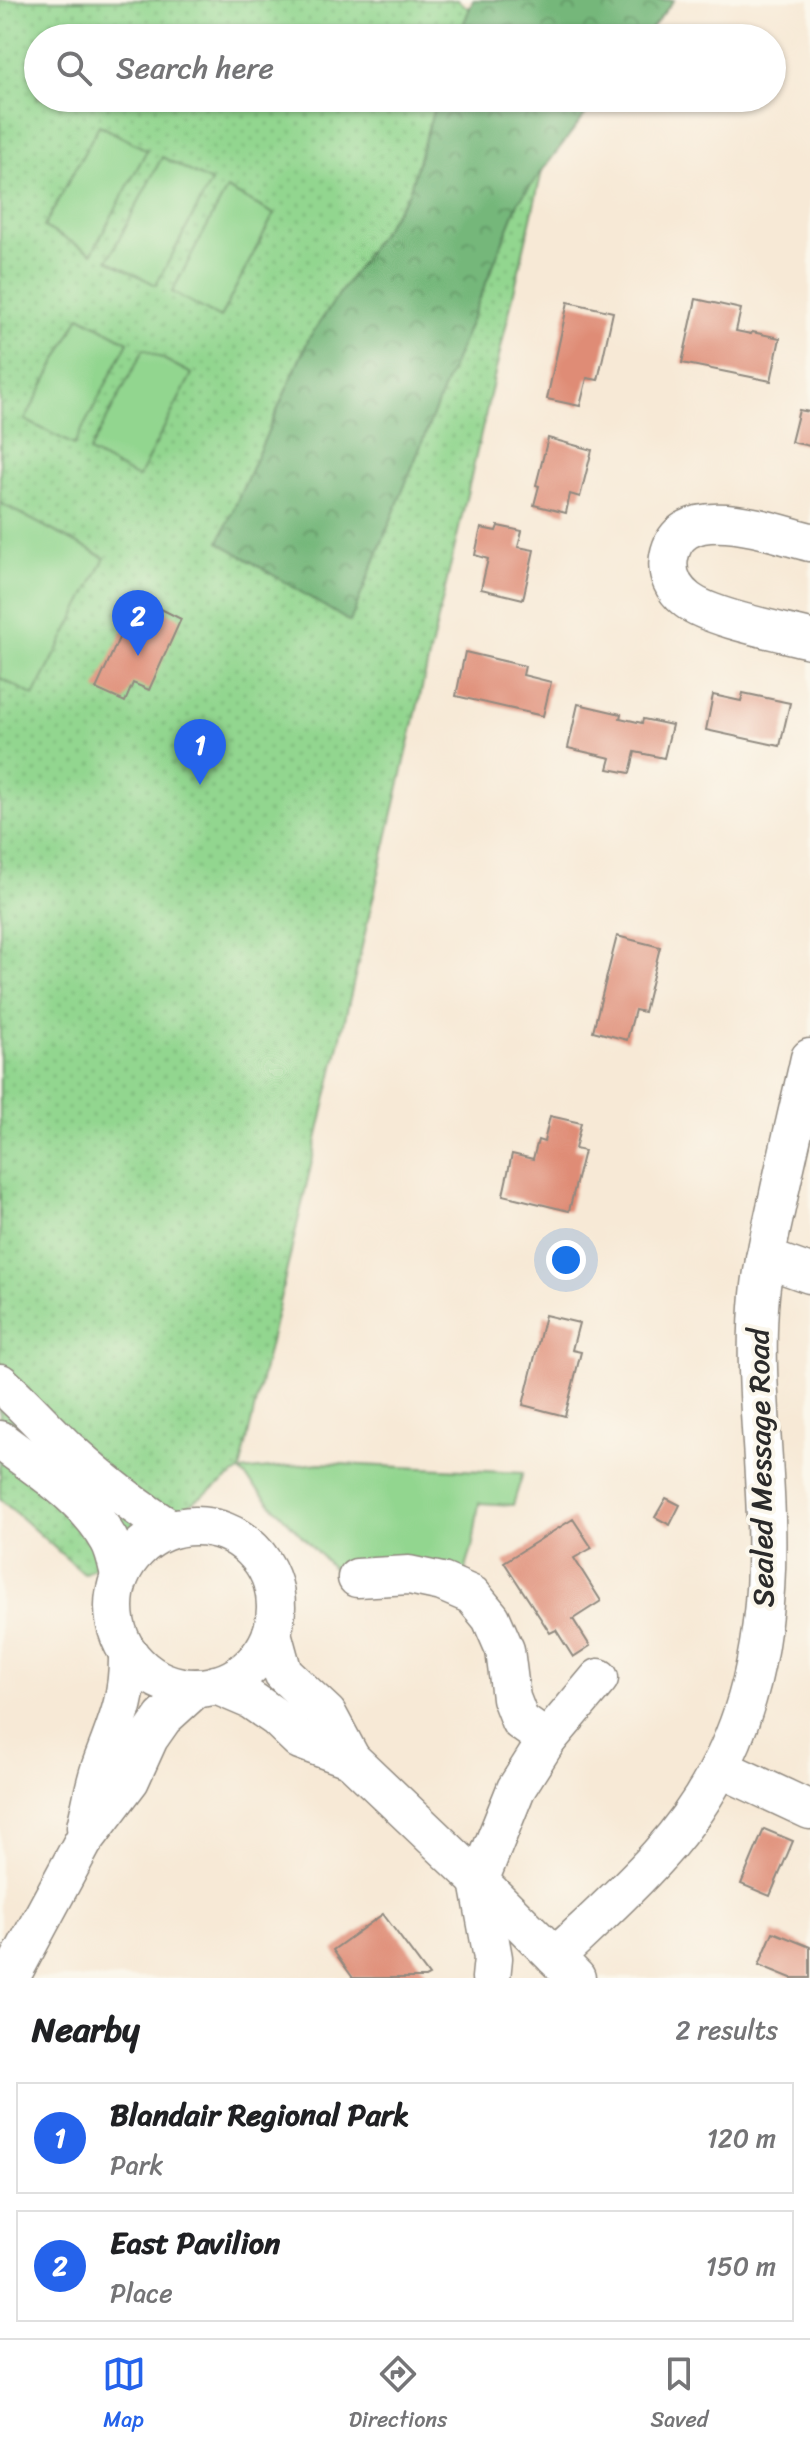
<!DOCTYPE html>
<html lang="en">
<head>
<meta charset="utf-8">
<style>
	:root { --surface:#fff; --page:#f6f6f6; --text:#202124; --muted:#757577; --line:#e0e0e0; --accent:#2563eb }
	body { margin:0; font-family:Sriracha,sans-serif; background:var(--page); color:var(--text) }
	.you { position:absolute; left:566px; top:1260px; width:28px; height:28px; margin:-20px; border:6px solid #fff; border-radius:50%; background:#1a73e8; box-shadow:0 0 0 12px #1a73e833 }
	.badge { display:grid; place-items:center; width:52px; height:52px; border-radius:50%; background:var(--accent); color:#fff; font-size:26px; font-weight:700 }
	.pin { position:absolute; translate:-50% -66px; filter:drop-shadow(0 2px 4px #0008) }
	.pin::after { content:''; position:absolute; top:42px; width:28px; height:24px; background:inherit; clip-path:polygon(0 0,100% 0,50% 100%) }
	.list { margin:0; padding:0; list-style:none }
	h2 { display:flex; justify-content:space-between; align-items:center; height:104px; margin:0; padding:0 32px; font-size:34px }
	h2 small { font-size:26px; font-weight:400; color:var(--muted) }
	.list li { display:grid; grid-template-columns:52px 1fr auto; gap:24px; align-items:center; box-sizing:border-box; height:112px; margin:0 16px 16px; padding:0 16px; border:2px solid var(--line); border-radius:0px }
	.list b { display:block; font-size:30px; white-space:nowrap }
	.list p { margin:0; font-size:26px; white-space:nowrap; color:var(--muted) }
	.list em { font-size:26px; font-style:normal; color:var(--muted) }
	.icon { flex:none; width:44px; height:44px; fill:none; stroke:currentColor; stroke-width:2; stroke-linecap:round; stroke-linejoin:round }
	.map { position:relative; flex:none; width:810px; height:1978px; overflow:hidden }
	.search { position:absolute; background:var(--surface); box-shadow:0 2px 6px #0004; left:24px; right:24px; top:24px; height:88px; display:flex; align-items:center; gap:20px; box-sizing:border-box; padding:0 28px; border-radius:44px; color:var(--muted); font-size:30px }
	.sheet { height:360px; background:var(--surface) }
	nav { display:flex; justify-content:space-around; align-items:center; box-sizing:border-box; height:112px; border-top:2px solid var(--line); background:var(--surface); font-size:22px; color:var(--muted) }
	nav a { display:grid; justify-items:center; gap:4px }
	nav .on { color:var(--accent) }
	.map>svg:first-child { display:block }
	.grass { fill:url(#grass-dots); stroke:#5e805d; stroke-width:2 }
	.forest { fill:url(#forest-crowns); stroke:#507152; stroke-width:2 }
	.garden { fill:#92d68f; stroke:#5e805d; stroke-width:2 }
	.building { fill:#df8c76 }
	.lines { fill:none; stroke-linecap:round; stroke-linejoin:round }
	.minor-casing { stroke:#918a80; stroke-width:41 }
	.minor { stroke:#fff; stroke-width:38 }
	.labels { text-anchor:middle; stroke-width:8; stroke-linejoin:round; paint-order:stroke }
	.street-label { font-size:30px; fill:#2b2b2b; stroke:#fbf7ec }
</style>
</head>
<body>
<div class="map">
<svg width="810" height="1978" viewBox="0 0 810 1978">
	<defs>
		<pattern id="grass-dots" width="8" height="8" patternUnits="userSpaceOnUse" patternTransform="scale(2)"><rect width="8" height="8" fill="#92d68f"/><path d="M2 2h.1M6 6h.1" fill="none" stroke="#7eb87c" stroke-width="1.8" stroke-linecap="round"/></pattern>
		<pattern id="forest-crowns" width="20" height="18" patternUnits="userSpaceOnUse" patternTransform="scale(2)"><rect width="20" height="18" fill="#75b77a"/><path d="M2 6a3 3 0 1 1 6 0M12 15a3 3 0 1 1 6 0" fill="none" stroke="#609564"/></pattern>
	</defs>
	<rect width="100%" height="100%" fill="#fbf7ec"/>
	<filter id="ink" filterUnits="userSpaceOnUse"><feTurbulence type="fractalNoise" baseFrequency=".0125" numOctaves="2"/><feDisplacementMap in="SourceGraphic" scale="16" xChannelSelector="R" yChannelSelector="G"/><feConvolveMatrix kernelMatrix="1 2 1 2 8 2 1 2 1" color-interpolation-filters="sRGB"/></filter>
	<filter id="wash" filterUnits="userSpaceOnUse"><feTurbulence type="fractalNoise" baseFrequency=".006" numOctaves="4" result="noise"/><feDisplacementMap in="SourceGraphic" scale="32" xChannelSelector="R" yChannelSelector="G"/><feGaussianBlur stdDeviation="1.8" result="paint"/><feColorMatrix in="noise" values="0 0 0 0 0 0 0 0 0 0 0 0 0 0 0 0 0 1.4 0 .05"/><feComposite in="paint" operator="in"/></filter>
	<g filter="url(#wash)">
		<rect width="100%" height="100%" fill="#f7e9d6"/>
		<path class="grass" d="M0,0H457L511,38H38V98H559L240,1471L84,1574L0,1499Z"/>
		<g class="forest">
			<path d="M473,0H674L644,38H458Z"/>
			<path d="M437,98H598L519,201L350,622L219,542L309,338L409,192Z"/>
		</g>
		<g class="garden">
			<path d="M99,125L147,150L92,253L44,227Z"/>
			<path d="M162,157L211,182L156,285L108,260Z"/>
			<path d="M227,189L274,214L220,318L172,292Z"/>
			<path d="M80,316L128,342L74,445L25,420Z"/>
			<path d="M144,349L192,374L138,478L89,452Z"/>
			<path d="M0,503L105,558L34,696L0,678Z"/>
			<path d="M320,1463L523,1473L513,1505L479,1503L473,1545L464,1575L340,1576L240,1471Z"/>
		</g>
		<g id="blocks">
			<g class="building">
				<path d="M696,299L741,309L736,331L751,334L752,332L780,338L771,381L682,363Z"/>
				<path d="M568,302L613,312L598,380L587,378L580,406L547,399Z"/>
				<path d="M799,410L810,412V446L791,442Z"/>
				<path d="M548,438L592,450L580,497L570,494L566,513L534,505L539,486L536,485Z"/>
				<path d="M498,526L522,531L518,547L534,550L523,599L481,589L488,559L475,555L481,528L496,531Z"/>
				<path d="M161,609L181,619L149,690L133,683L125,702L96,689L128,618L152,629Z"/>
				<path d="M465,652L525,666L523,675L551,682L543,716L456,696Z"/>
				<path d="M743,693L790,703L780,746L706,730L713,695L741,701Z"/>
				<path d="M578,704L621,714L620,718L642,723L643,719L672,725L664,758L635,752L630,773L608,769L611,758L568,748Z"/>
				<path d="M617,936L660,947L644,1012L635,1010L627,1040L593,1031Z"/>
				<path d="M550,1116L581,1123L575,1149L584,1151L569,1211L503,1195L512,1154L533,1159L538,1140L544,1142Z"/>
				<path d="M545,1315L579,1323L572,1350L581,1352L565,1416L523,1405Z"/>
				<path d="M666,1498L680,1505L670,1525L655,1517Z"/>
				<path d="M573,1519L592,1548L574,1558L601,1601L573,1619L590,1646L573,1657L556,1630L550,1633L504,1562Z"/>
				<path d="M764,1829L793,1841L770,1896L741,1884Z"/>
				<path d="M383,1914L429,1976L425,1978H353L333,1950Z"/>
				<path d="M773,1932L810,1947V1978H791L759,1965Z"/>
			</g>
		</g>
	</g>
	<g filter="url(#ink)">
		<use href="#blocks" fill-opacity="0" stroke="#918a80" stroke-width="2"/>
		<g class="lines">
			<g class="minor-casing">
				<g id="minor">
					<path d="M810,542C773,533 680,496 669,557C666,574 673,589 687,600C710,618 779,631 810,639"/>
					<path d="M765,1258L810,1274"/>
					<path d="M0,1383C24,1404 44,1427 67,1449C99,1478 134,1507 171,1529"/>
					<path d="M0,1440C38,1469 85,1497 109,1540C115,1550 117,1563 120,1575"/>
					<circle cx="195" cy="1607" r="81"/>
					<path d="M357,1578L409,1575L442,1582L472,1595L491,1618L505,1650L511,1698L520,1721L547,1740L599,1678"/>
					<path d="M272,1633L283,1673L327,1714L351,1759L479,1881L576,1978"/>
					<path d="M216,1685L251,1700L277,1718L300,1740L351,1759"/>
					<path d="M720,1768L810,1810"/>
					<path d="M86,1827C91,1807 94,1786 101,1766C117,1723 129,1699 128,1652"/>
					<path d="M479,1881L516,1789L547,1740"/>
					<path d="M479,1881L493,1958L491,1978"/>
					<path d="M555,1957C590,1924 627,1891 659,1855C747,1758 770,1647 766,1519C764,1444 753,1369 760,1295C763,1261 772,1227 779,1194C789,1148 800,1103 810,1058"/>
					<path d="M10,1978L83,1842L130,1780L149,1738L163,1718L196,1688"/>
				</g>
			</g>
			<use href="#minor" class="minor"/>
		</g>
	</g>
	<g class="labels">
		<g class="street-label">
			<text transform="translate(761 1468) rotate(-91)" y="10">Sealed Message Road</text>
		</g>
	</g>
</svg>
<div class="you"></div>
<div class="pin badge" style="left:200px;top:785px">1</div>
<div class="pin badge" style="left:138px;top:656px">2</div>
<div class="search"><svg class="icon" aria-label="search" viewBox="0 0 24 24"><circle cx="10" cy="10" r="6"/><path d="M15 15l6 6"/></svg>Search here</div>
</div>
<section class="sheet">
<h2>Nearby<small>2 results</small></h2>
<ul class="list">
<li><span class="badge">1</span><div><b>Blandair Regional Park</b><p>Park</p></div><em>120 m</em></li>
<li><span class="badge">2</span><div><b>East Pavilion</b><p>Place</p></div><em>150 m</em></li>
</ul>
</section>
<nav>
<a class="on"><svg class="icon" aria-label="map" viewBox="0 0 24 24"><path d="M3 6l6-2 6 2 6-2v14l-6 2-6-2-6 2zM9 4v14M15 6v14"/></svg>Map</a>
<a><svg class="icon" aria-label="directions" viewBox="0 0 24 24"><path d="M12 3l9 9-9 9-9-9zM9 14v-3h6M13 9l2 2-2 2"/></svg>Directions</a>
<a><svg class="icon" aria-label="saved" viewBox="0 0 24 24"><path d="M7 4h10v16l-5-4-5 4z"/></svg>Saved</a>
</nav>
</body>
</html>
